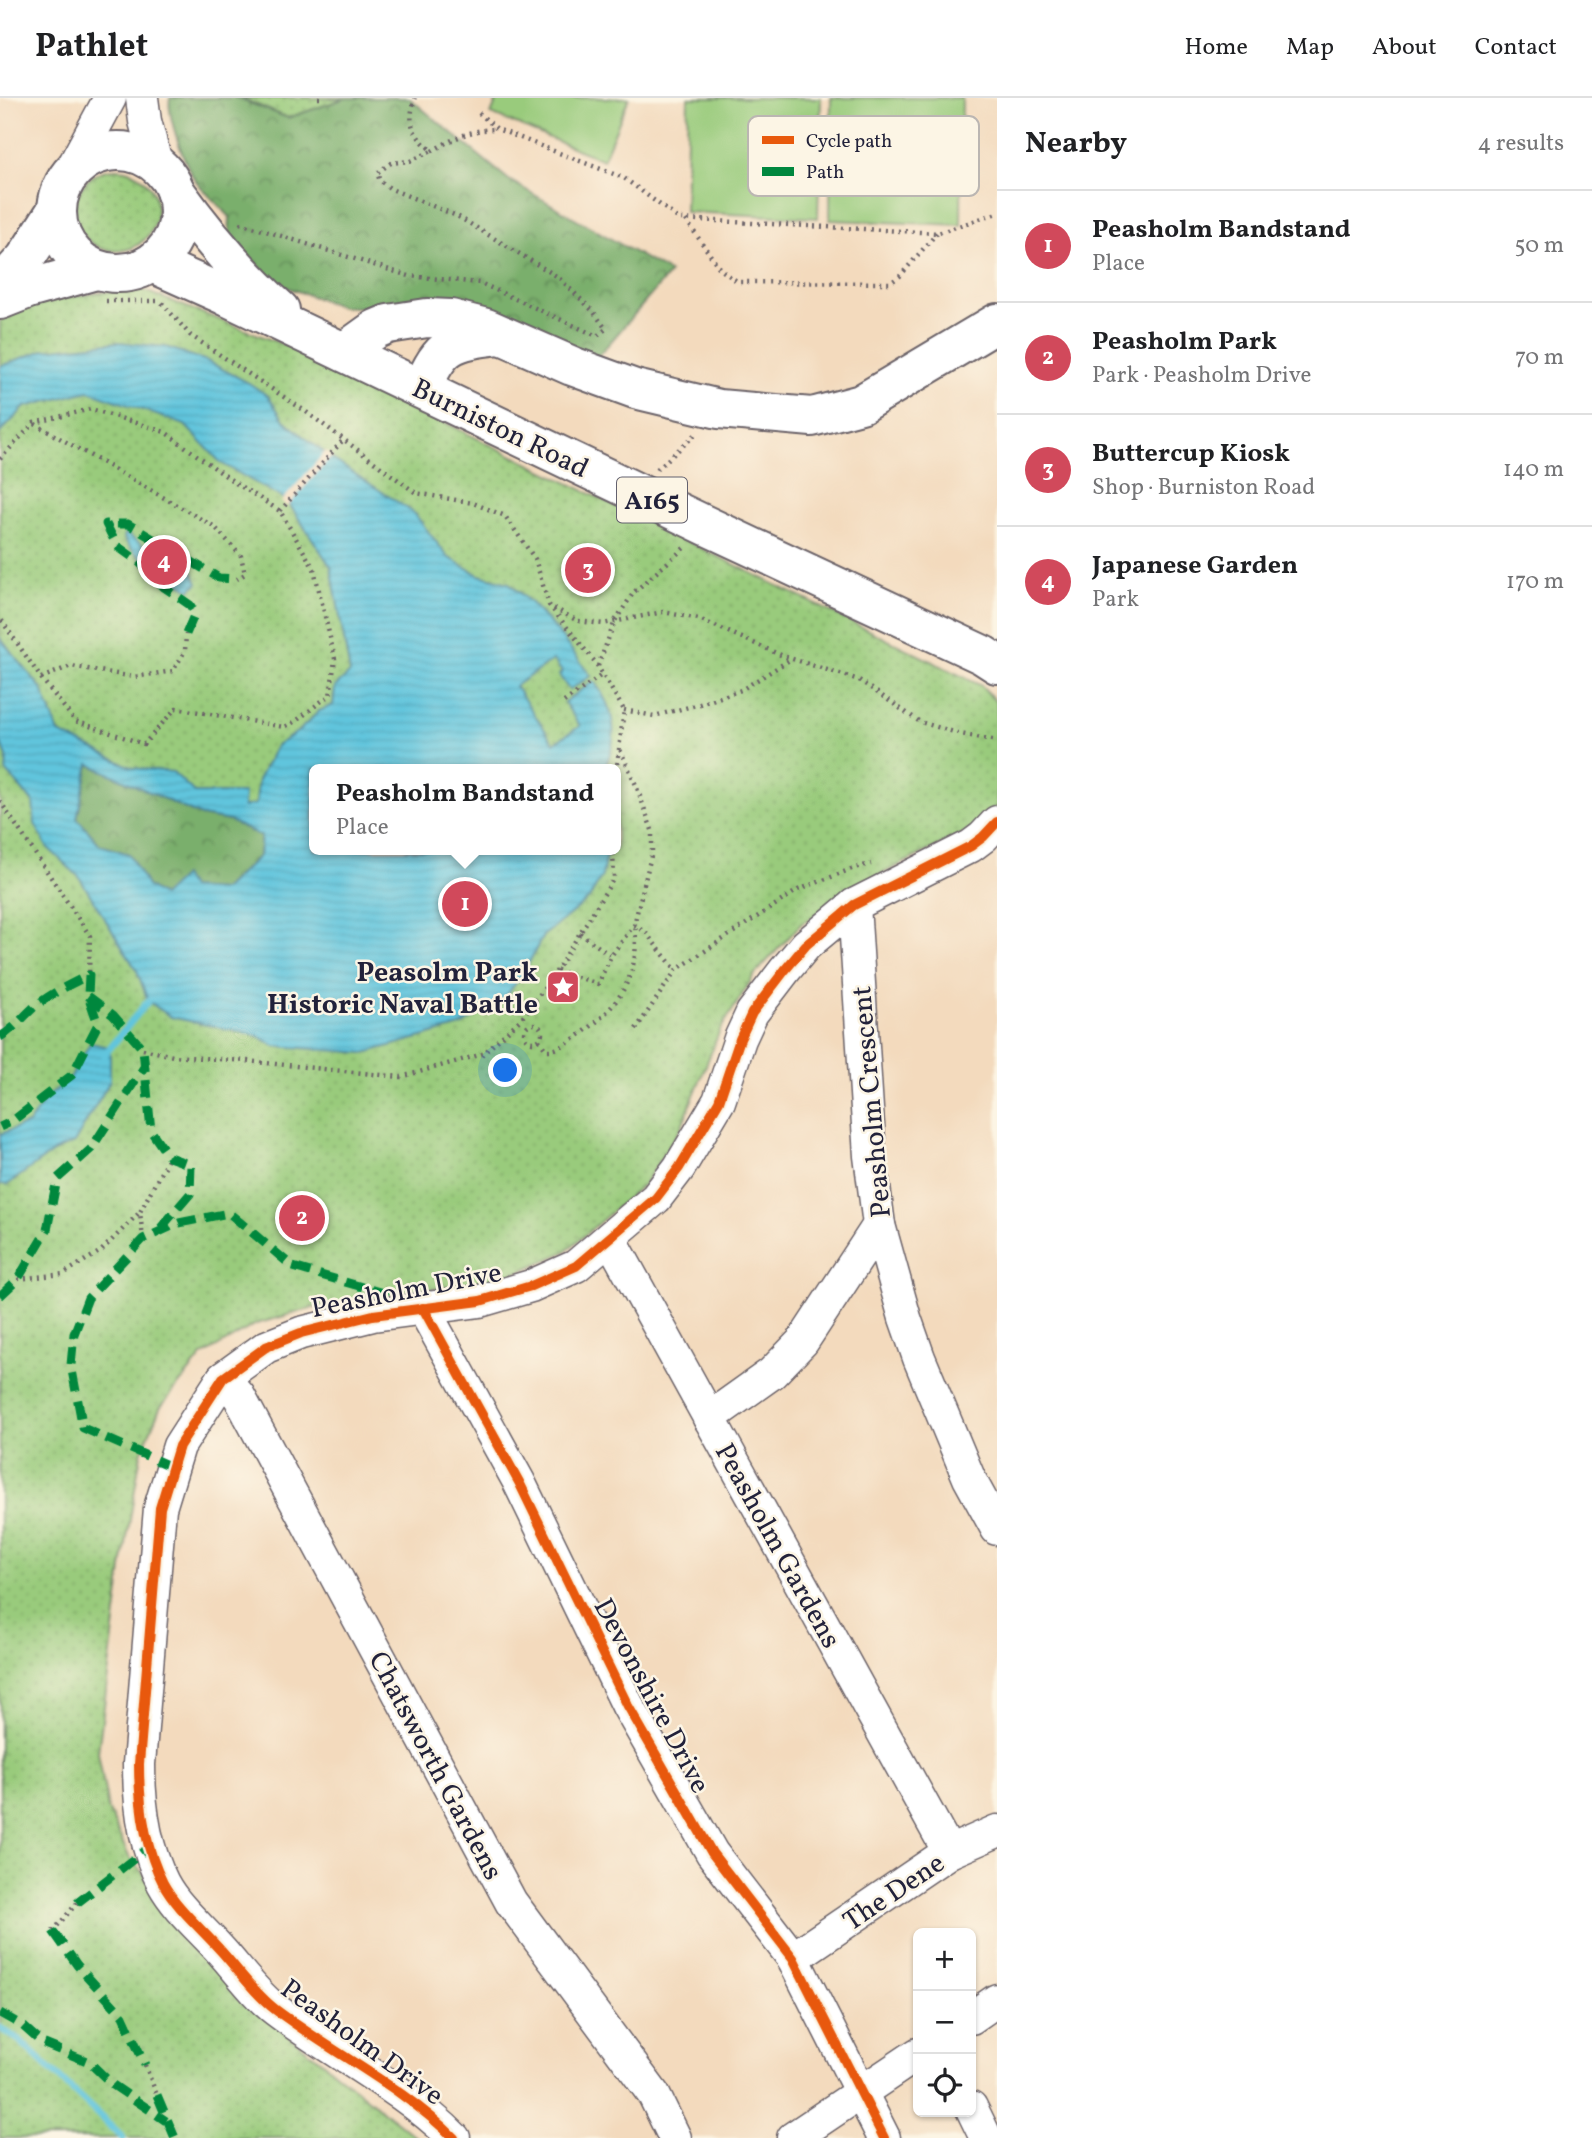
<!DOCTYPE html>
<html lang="en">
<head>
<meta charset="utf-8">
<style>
	:root { --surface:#fff; --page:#f2f2f2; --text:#202124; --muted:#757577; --line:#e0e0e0; --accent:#d1495b }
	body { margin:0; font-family:Vollkorn,serif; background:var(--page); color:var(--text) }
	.controls { position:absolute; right:21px; bottom:21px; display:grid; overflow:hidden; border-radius:10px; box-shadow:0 2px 5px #0004 }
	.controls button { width:63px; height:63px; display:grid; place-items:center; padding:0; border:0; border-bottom:2px solid var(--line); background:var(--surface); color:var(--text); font:35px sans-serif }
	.you { position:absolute; left:506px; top:973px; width:24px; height:24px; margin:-18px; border:5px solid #fff; border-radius:50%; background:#1a73e8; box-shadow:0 0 0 10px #1a73e833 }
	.badge { display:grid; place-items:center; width:46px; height:46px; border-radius:50%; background:var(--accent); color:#fff; font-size:23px; font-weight:700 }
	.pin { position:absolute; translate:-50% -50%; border:4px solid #fff; box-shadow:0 2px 7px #0006 }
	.popup { position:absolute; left:309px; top:666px; width:312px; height:91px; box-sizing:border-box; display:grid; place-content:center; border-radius:10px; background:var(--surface); filter:drop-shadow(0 2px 5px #0005); font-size:23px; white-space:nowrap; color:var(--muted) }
	.popup b { font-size:26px; color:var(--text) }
	.popup::after { content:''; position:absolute; left:50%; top:100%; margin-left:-14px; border:14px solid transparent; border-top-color:var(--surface) }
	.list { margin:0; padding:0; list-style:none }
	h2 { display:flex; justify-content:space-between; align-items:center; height:91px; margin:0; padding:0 28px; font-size:30px }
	h2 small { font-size:23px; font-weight:400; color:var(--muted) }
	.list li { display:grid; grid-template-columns:46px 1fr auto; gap:21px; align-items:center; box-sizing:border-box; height:112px; padding:0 28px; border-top:2px solid var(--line) }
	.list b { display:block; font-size:26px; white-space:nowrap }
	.list p { margin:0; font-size:23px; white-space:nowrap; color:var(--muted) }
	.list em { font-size:23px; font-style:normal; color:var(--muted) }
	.icon { flex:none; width:38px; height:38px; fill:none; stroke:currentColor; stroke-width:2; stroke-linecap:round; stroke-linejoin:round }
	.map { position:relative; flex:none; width:997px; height:2040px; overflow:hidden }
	header { display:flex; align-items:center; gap:42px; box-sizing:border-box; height:98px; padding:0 35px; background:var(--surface); border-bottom:2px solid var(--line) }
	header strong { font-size:33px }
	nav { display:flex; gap:38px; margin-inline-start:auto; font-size:24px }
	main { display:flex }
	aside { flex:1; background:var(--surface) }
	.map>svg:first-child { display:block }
	.green { fill:url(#green-dots); stroke:#5e765c; stroke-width:2; fill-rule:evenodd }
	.forest { fill:url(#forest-crowns); stroke:#4e6854; stroke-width:2 }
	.pitch { fill:#99cb7c; stroke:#5e765c; stroke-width:2 }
	.water { fill:url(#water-rules); stroke:#41748c; stroke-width:2; fill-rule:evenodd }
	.pier { fill:#f3dabd }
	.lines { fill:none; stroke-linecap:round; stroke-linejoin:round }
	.stream { stroke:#60c5dd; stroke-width:7 }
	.minor-casing { stroke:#6b6268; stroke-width:35 }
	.major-casing { stroke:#6b6268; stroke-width:42 }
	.path { stroke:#6b6268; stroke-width:4.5; stroke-dasharray:2 5; stroke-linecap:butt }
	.minor { stroke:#fff; stroke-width:32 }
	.major { stroke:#fff; stroke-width:38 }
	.quiet { stroke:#00873e; stroke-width:9; stroke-dasharray:18 9; stroke-linecap:butt }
	.cycleway-casing { stroke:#fcf5e5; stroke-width:15 }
	.cycleway { stroke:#e8590c; stroke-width:10 }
	.labels { text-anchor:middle; stroke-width:5; stroke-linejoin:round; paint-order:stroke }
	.shield { fill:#fcf5e5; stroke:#63616e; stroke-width:2 }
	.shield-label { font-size:26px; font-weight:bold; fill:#22223b }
	.street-label { font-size:28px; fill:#22223b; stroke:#fcf5e5 }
	.poi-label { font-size:28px; font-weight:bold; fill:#22223b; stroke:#fcf5e5; text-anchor:end }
	.key { fill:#fcf5e5; stroke:#bbb6b2; stroke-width:2 }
	.key-label { font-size:19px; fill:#22223b }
</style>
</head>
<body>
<header>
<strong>Pathlet</strong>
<nav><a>Home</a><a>Map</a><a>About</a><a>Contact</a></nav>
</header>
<main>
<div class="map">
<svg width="997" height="2040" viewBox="0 0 997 2040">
	<defs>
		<pattern id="green-dots" width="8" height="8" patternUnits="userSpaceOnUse" patternTransform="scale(1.75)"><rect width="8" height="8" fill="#99cb7c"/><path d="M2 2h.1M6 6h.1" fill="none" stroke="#84ae6c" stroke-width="1.8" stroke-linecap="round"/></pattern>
		<pattern id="forest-crowns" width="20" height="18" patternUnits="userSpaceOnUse" patternTransform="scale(1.75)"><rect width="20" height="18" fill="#7aaf6c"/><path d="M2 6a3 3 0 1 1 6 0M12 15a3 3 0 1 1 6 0" fill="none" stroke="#648e5a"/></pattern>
		<pattern id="water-rules" width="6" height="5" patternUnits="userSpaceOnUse" patternTransform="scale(1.75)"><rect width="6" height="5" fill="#60c5dd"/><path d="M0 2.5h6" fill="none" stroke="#53a9bf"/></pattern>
	</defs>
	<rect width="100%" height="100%" fill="#fcf5e5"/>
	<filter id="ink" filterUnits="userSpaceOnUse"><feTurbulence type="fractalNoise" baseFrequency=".0143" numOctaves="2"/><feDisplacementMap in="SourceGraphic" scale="14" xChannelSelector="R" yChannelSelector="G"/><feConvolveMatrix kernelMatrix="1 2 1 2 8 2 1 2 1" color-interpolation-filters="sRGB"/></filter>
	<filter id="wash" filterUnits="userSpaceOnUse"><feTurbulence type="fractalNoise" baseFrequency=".00686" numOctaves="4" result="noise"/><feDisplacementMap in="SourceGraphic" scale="28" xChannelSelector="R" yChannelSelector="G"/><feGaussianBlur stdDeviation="1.57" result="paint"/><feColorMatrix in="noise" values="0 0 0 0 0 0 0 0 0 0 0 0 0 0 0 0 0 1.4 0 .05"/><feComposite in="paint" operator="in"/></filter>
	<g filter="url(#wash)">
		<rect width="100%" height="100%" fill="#f3dabd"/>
		<g class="green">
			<path d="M241,0H346L288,20Z"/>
			<circle cx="116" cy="112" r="41"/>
			<path d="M137,190L295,251L982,588L997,605V706L987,724L883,775L801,826L755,876L720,932L681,1030L644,1086L565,1154L497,1183L415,1193L313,1210L256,1226L202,1258L160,1310L141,1355L122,1470L98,1654L108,1711L129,1759L261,1915L417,2040H0V223L36,203ZM314,671H616V752H314Z"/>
		</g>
		<g class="forest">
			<path d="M170,0H237L288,20L346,0H409L509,82L670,175L589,269L510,215L450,205L396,209H342L277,186L229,139L230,119C219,107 206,96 196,83C186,70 166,16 170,0Z"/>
			<path d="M89,666L201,718L230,723L261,738L259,758L223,792L190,791L162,798L147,788L129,756L100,747L77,720Z"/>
		</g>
		<g class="pitch">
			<path d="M498,0H629L603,62L491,16Z"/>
			<path d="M688,0H821L818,120L685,114Z"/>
			<path d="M831,0H962L961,127L830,122Z"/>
		</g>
		<g class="water">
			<path d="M118,244L166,249L207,263L249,285L268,298L284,322L298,334L334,362L414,415L448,459L479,477L509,485L531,505L557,533L591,578L569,592L559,577L562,574L553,562L515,588L554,645L580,628L564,604L594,583C615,612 620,638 604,671H314V752H607L602,778L589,801L543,838L523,876L505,899L461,928L365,955L275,948L258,938L171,919L148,903L137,873L79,779L47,749L35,726L33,704L6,673L7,659L0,643V540L42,591L59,635L133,670L173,674L195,695H244L243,709L256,706L258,682L276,648L300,632L319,613L333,607L335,589L350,575L331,469L287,403L221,365L185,327L89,293L25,309L0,335V268L44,252ZM89,666L201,718L230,723L261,738L259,758L223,792L190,790L183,778L162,798L147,788L129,756L100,747L77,720Z"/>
			<path d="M125,435L152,453L192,472L198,485L190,492C166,477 140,465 124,441Z"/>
			<path d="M90,945L110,949V983L74,1045L53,1054L7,1087L0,1086V1036L28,1026L46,1000L70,980Z"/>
		</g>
		<path class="pier" d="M326,353L332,358L287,409L281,404Z"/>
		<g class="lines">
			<g class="stream">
				<path d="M104,957L148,903"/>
				<path d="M0,1930L19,1942L123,2040"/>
			</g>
		</g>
	</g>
	<g filter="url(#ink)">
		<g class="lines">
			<g class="minor-casing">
				<g id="minor">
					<path d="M142,0L145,23L157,68"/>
					<path d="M68,78L110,0"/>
					<path d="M854,807L870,1058L879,1127L905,1220L919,1260L969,1380L997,1431"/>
					<path d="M610,1140L949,1754"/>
					<path d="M423,1210L519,1384L628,1608L712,1755L793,1860L884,2040"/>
					<path d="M223,1280L239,1298L511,1804L654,1997L675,2040"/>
					<path d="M709,1320L772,1275L803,1243L879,1127"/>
					<path d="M793,1860L949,1754L997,1733"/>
					<path d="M971,1920L997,1902"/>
					<path d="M971,2009L986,2040"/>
					<path d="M454,2040C403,1989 334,1956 276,1912C256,1897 239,1873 222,1854C203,1832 177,1811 163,1785C144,1748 139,1707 139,1666L160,1410L179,1348L223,1280L266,1249L301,1235L373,1217L480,1203L531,1188L576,1168L656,1100L679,1070L719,1003L740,941L752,915L785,872L806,847L854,807L971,748L983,739L997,724"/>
					<path d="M793,2040L918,1956"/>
				</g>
			</g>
			<g class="major-casing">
				<g id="major">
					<circle cx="118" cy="114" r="61"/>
					<path d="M175,93C206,136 240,177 280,212"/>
					<path d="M152,165L224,197L707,428L983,557L997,566"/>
					<path d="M0,188L25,161L56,113"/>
					<path d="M0,202L28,191L96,172"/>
					<path d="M344,254L376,231L388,226L427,220L451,221L486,230L572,268L635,291L719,311L812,319L861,306L997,225"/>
					<path d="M422,291C441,245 452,243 500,237"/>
				</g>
			</g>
			<g class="path">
				<path d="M318,0H322"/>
				<path d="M479,15L497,31L624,80L679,121L938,135L997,115"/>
				<path d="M432,53C452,41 472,31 496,31"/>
				<path d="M686,122L720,171L738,184L890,185L900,178L937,135"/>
				<path d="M240,125L409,178L480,185L597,238L606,231L593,213L558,179L457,118L391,91L380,83L377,75L391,65L410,63L432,53C412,35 407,26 415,0"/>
				<path d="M106,203H162"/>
				<path d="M162,205L190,237L305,313L416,395L473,405L505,418L535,461L549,507L595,564L624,612L616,675"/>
				<path d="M35,326L215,429L241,458L245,476L237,481"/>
				<path d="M0,361L34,325L91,311L165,334L234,384L280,413L314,471L335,561L330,598C313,607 302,622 284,629L176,610L144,646L75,623L41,580L0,520"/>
				<path d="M657,371L695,337"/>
				<path d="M280,413L343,342"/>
				<path d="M554,510L578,523L603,526L663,514L699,521L783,558L859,582L920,624L961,636L997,643"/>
				<path d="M598,568L615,523L634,494L684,450"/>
				<path d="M41,580L71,568L134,579L173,573L185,553L186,536"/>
				<path d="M564,604L603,576"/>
				<path d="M624,612L654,618L700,606L741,592L791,561"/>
				<path d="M0,703L90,838L89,877"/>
				<path d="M634,827L646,835L676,872"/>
				<path d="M580,835L611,858"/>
				<path d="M557,872L598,886L611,858L634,827L652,754V732L636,687L619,649"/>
				<circle cx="533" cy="935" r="9"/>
				<path d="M636,931L676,872L798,792L854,770L871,766"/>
				<path d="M539,942L546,952C558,953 565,946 575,940C616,913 641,879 635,828"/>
				<path d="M143,951L173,958L247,963L401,979L483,956L522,920L552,880L614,780L613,752"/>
				<path d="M143,1141L140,1114L169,1059"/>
				<path d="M18,1181L63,1176L101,1153L140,1114"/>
				<path d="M53,1833L77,1805"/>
				<path d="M145,1967L157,1997"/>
			</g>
			<use href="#minor" class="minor"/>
			<use href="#major" class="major"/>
			<g class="quiet">
				<path d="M186,536L195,515L190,507L164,489L138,463L117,448L106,426H128L219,480L237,481"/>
				<path d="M88,898L113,917L143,951L151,1033L169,1059L191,1067L190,1096L159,1132"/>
				<path d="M0,939C14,931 22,920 34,909C51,896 70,886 89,877L88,897L98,926L72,977L11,1024L0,1029"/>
				<path d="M0,1198L18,1181L47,1132L57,1081L91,1051L146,966"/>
				<path d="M172,1369L83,1330L71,1267L74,1236L88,1200L143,1141L179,1125L229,1115L293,1169L390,1197"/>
				<path d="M77,1805L149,1749"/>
				<path d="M53,1833L77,1867L123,1918L145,1967"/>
				<path d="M0,1915L23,1928L42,1945L89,1964L113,1987L166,2023"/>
				<path d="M157,1997L175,2040"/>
			</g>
			<g class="cycleway-casing">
				<g id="cycleway">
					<path d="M423,1210L519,1384L628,1608L712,1755L793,1860L884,2040"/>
					<path d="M454,2040C403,1989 334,1956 276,1912C256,1897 239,1873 222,1854C203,1832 177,1811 163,1785C144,1748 139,1707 139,1666L160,1410L179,1348L223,1280L266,1249L301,1235L373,1217L480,1203L531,1188L576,1168L656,1100L679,1070L719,1003L740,941L752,915L785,872L806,847L854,807L971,748L983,739L997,724"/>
				</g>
			</g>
			<use href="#cycleway" class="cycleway"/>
		</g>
	</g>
	<defs>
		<g id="sight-square" transform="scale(1.75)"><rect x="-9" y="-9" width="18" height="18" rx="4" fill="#d1495b" stroke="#fcf5e5"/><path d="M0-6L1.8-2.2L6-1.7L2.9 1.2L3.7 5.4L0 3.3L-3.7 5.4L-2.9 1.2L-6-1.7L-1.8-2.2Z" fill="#fff"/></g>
	</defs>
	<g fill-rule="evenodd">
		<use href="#sight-square" x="563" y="889"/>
	</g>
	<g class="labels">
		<rect class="shield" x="617" y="379.5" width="70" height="45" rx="5"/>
		<g class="shield-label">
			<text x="652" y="411">A165</text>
		</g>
		<g class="street-label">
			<text transform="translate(501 329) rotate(26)" y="10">Burniston Road</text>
			<text transform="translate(870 1004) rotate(-95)" y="10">Peasholm Crescent</text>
			<text transform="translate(406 1191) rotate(-11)" y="10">Peasholm Drive</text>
			<text transform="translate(779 1447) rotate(61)" y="10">Peasholm Gardens</text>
			<text transform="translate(653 1597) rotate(62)" y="10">Devonshire Drive</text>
			<text transform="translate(437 1667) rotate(62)" y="10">Chatsworth Gardens</text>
			<text transform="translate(893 1793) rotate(-34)" y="10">The Dene</text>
			<text transform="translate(363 1943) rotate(36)" y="10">Peasholm Drive</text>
		</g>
		<g class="poi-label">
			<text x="538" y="883">Peasolm Park<tspan x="538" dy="32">Historic Naval Battle</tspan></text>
		</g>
	</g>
	<rect x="748" y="18" width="231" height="80" rx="10" class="key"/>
	<rect x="762" y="38" width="32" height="8" fill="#e8590c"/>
	<rect x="762" y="69" width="32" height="9" fill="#00873e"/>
	<g class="key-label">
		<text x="806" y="49">Cycle path</text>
		<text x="806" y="80">Path</text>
	</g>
</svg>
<div class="controls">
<button>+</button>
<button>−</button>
<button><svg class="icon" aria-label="locate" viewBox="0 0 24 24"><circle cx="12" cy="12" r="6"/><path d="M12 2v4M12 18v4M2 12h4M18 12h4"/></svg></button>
</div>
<div class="you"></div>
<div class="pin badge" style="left:465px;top:806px">1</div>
<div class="popup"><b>Peasholm Bandstand</b>Place</div>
<div class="pin badge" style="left:302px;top:1120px">2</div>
<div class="pin badge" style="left:588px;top:472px">3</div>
<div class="pin badge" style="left:164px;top:464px">4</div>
</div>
<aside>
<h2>Nearby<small>4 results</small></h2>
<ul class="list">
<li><span class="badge">1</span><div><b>Peasholm Bandstand</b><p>Place</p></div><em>50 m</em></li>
<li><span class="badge">2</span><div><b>Peasholm Park</b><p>Park · Peasholm Drive</p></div><em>70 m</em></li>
<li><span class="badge">3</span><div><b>Buttercup Kiosk</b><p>Shop · Burniston Road</p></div><em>140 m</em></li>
<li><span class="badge">4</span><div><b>Japanese Garden</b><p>Park</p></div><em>170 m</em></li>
</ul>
</aside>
</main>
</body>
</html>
